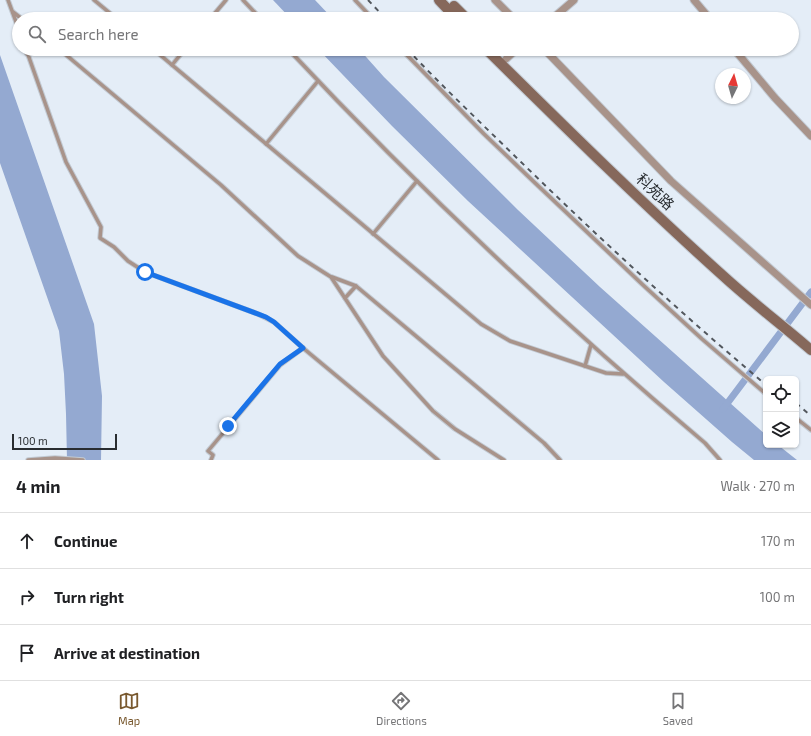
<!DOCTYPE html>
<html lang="en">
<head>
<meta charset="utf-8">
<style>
	:root { --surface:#fff; --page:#f6f6f6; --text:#202124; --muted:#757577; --line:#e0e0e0; --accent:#79592f }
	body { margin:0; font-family:"Exo 2","Noto Sans SC",sans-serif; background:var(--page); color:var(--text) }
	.controls { position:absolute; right:12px; bottom:12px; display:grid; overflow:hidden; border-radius:6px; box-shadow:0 1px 3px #0004 }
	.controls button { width:36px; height:36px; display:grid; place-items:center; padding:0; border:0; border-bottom:1px solid var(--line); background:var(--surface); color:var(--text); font:20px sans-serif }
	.compass { position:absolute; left:715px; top:68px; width:36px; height:36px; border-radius:50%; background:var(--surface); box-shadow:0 1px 3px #0004; rotate:5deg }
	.scale { position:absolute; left:12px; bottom:10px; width:105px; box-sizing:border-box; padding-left:4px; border:2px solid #292d31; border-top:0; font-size:11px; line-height:14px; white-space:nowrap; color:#292d31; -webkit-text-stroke:3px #e4edf7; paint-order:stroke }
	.stop { position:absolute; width:12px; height:12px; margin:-9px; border:3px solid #1a73e8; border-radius:50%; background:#fff }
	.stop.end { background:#1a73e8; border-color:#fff; box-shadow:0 1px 4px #0008 }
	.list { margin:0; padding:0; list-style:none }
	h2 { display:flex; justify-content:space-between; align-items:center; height:52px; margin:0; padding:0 16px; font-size:17px }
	h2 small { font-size:13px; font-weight:400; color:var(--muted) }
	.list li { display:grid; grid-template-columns:26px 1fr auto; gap:12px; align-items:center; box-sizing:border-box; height:56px; padding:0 16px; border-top:1px solid var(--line) }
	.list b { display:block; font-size:15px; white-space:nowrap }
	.list em { font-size:13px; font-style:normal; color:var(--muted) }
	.icon { flex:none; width:22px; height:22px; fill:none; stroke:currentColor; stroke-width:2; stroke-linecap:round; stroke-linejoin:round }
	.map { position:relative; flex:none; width:811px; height:460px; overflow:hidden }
	.search { position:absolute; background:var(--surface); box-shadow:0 1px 3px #0004; left:12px; right:12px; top:12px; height:44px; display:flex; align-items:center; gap:10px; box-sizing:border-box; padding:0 14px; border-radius:22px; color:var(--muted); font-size:15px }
	.sheet { height:220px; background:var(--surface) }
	nav { display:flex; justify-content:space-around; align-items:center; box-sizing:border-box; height:56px; border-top:1px solid var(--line); background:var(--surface); font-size:11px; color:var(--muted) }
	nav a { display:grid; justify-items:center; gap:2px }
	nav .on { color:var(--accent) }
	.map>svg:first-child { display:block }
	.water { fill:#94a9d1 }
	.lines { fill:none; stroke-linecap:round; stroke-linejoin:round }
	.canal { stroke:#94a9d1; stroke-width:7 }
	.lane-casing { stroke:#c2cad3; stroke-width:5.5 }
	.street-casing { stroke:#c2cad3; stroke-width:9 }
	.secondary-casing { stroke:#c2cad3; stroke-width:12 }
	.lane { stroke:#a8938a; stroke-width:3.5 }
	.street { stroke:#a8938a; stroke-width:7 }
	.secondary { stroke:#86685b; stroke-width:10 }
	.rail { stroke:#52575d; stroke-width:2; stroke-dasharray:5 5; stroke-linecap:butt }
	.route { stroke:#1a73e8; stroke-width:5 }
	.labels { text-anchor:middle; stroke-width:3.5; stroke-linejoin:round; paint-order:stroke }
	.street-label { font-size:15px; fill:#292d31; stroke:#e4edf7 }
</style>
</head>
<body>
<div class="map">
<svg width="811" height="460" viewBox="0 0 811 460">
	<rect width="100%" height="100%" fill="#e4edf7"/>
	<g class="water">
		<path d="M273,0H315L333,19H291Z"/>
		<path d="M318,49H359L384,77L518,210L600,287L766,435V445H778L797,460H754L732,442L664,382L468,201L392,126Z"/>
		<path d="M0,55L94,324L102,396L101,460H67L66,414L64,374L59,331L0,163Z"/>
	</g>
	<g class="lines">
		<path class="canal" d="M723,409L811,292"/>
		<g class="lane-casing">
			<g id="lane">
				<path d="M8,0L19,30"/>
				<path d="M94,0L117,19"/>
				<path d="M243,0L261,19"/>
				<path d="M355,0L373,19"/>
				<path d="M13,12L22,19"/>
				<path d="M210,19L226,0"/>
				<path d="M26,49L66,162L101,227L100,238L114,247L128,261L145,272L258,314L274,322L303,348L438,460"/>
				<path d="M59,49L221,185L298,256L331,277L383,356L433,411L455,429L504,460"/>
				<path d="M153,49L481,324L510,341L606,373L623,374"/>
				<path d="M288,49C419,189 559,320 705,443L720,460"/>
				<path d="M401,49L484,134L533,181L643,285L702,339L766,394"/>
				<path d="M27,54L33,49"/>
				<path d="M172,65L185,49"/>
				<path d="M266,144L318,81"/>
				<path d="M373,234L417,181"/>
				<path d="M332,277L356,286L544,443L560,460"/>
				<path d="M345,298L356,286"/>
				<path d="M585,366L591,345"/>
				<path d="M796,418L811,430"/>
				<path d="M28,460L55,458L83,460"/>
				<path d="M211,460L213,455L208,451L280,365L303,348"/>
			</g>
		</g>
		<g class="street-casing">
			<g id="street">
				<path d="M495,0L514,19"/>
				<path d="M694,0L710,19"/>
				<path d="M552,19L574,0"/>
				<path d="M544,49L671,181L811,305"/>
				<path d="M734,49L775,98L811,136"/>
				<path d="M506,59L517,49"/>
			</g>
		</g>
		<g class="secondary-casing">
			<g id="secondary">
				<path d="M439,0L457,19"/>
				<path d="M454,6L467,19"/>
				<path d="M486,49C566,128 646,207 730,282C756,305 784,327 811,350"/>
			</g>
		</g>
		<use href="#lane" class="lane"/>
		<use href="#street" class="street"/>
		<use href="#secondary" class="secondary"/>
		<g class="rail">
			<path d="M368,0L386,19"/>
			<path d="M407,49C444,88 483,125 521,162C600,239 682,314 766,385"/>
			<path d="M796,403L811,416"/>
		</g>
	</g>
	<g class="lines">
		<path class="route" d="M145,272L266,317L274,322L303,348L280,364L228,426"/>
	</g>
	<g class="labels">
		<g class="street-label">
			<text transform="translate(655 192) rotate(43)" y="5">科苑路</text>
		</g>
	</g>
</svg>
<div class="controls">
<button><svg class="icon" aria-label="locate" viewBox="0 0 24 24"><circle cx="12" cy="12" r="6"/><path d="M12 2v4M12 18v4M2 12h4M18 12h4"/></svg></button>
<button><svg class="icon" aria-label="layers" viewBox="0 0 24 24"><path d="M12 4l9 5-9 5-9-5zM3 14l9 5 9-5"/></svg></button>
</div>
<svg class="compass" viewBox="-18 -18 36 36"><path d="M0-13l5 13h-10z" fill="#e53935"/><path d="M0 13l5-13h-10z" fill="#757577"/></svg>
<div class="scale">100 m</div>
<div class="stop" style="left:145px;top:272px"></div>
<div class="stop end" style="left:228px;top:426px"></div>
<div class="search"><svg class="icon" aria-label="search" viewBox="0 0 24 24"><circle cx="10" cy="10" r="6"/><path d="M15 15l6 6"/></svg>Search here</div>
</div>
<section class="sheet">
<h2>4 min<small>Walk · 270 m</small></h2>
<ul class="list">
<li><svg class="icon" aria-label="ahead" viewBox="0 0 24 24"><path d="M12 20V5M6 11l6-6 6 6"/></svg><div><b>Continue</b></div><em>170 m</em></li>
<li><svg class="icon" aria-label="right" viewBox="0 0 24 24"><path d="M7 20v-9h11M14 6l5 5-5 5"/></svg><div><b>Turn right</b></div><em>100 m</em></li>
<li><svg class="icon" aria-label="arrive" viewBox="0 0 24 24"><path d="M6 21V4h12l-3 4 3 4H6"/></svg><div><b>Arrive at destination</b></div></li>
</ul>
</section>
<nav>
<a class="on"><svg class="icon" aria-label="map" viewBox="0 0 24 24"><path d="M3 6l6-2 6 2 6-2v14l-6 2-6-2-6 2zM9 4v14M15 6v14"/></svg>Map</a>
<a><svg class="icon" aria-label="directions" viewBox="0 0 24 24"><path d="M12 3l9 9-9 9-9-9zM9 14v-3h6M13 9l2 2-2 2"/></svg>Directions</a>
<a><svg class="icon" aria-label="saved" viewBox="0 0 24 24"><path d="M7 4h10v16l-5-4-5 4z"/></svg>Saved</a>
</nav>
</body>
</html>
